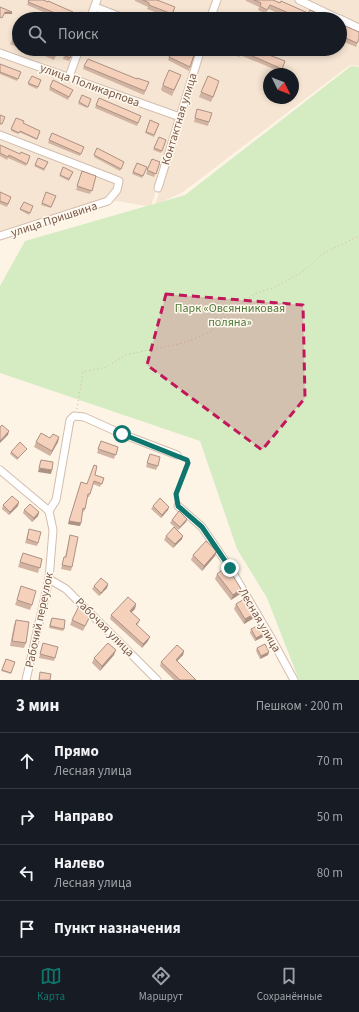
<!DOCTYPE html>
<html lang="ru">
<head>
<meta charset="utf-8">
<style>
	:root { --surface:#171b24; --page:#242831; --text:#f1f3f6; --muted:#9ea1a6; --line:#363941; --accent:#0f766e }
	body { margin:0; font-family:"Source Sans 3",sans-serif; background:var(--page); color:var(--text) }
	.compass { position:absolute; left:263px; top:68px; width:36px; height:36px; border-radius:50%; background:var(--surface); box-shadow:0 2px 6px #0003; rotate:133deg }
	.stop { position:absolute; width:12px; height:12px; margin:-9px; border:3px solid #0f766e; border-radius:50%; background:#fff }
	.stop.end { background:#0f766e; border-color:#fff; box-shadow:0 1px 4px #0008 }
	.list { margin:0; padding:0; list-style:none }
	h2 { display:flex; justify-content:space-between; align-items:center; height:52px; margin:0; padding:0 16px; font-size:17px }
	h2 small { font-size:13px; font-weight:400; color:var(--muted) }
	.list li { display:grid; grid-template-columns:26px 1fr auto; gap:12px; align-items:center; box-sizing:border-box; height:56px; padding:0 16px; border-top:1px solid var(--line) }
	.list b { display:block; font-size:15px; white-space:nowrap }
	.list p { margin:0; font-size:13px; white-space:nowrap; color:var(--muted) }
	.list em { font-size:13px; font-style:normal; color:var(--muted) }
	.icon { flex:none; width:22px; height:22px; fill:none; stroke:currentColor; stroke-width:2; stroke-linecap:round; stroke-linejoin:round }
	.map { position:relative; flex:none; width:359px; height:680px; overflow:hidden }
	.search { position:absolute; background:var(--surface); box-shadow:0 2px 6px #0003; left:12px; right:12px; top:12px; height:44px; display:flex; align-items:center; gap:10px; box-sizing:border-box; padding:0 14px; border-radius:22px; color:var(--muted); font-size:15px }
	.sheet { height:276px; background:var(--surface) }
	nav { display:flex; justify-content:space-around; align-items:center; box-sizing:border-box; height:56px; border-top:1px solid var(--line); background:var(--surface); font-size:11px; color:var(--muted) }
	nav a { display:grid; justify-items:center; gap:2px }
	nav .on { color:var(--accent) }
	.map>svg:first-child { display:block }
	.residential { fill:#f6e5d3; fill-rule:evenodd }
	.green { fill:#d5ecc3 }
	.lines { fill:none; stroke-linecap:round; stroke-linejoin:round }
	.minor-casing { stroke:#d3bdad; stroke-width:9 }
	.path { stroke:#dab49e; stroke-width:1; stroke-dasharray:1 3; stroke-linecap:butt }
	.minor { stroke:#fff; stroke-width:7 }
	.wall { fill:#d3b4a2 }
	.shaded-wall { fill:#ac9284 }
	.building { fill:#f5d1bc; stroke:#ac9284 }
	.route { stroke:#0f766e; stroke-width:5 }
	.marked { fill:#c2185b; fill-opacity:0.2; stroke:#c2185b; stroke-width:3; stroke-dasharray:8 5; stroke-linejoin:round }
	.labels { text-anchor:middle; stroke-width:3; stroke-linejoin:round; paint-order:stroke }
	.street-label { font-size:12px; fill:#795949; stroke:#fff8ed }
	.park-label { font-size:12px; fill:#50793d; stroke:#fff8ed }
</style>
</head>
<body>
<div class="map">
<svg width="359" height="680" viewBox="0 0 359 680">
	<rect width="100%" height="100%" fill="#fef4e6"/>
	<g class="residential">
		<path d="M0,0H96L90,19H19V49H79L69,77L179,117L151,207L105,199L0,234Z"/>
		<path d="M98,0H216L210,19H91Z"/>
		<path d="M218,0H359V66L350,65L183,192L155,205L203,49H340V19H212ZM269,74H293V98H269Z"/>
		<path d="M80,49H200L179,116L70,77Z"/>
	</g>
	<path class="green" d="M351,66L359,67V680H299L267,598L237,549L200,441L0,373V286L25,241L185,195Z"/>
	<g class="lines">
		<g class="minor-casing">
			<g id="minor">
				<path d="M299,0L339,19"/>
				<path d="M95,7L126,19"/>
				<path d="M90,19L97,0"/>
				<path d="M210,19L217,0"/>
				<path d="M340,19L359,28"/>
				<path d="M0,53L180,117"/>
				<path d="M69,77L79,49"/>
				<path d="M0,135L119,181L117,190L108,201L0,236"/>
				<path d="M158,188L201,49"/>
				<path d="M0,470L49,511"/>
				<path d="M178,506L202,527L230,568L270,636L294,680"/>
				<path d="M49,579L66,589L157,680"/>
				<path d="M26,680L49,579L53,530L49,511L56,500L70,420L74,416L84,417L122,434L177,455"/>
			</g>
		</g>
		<g class="path">
			<path d="M77,409L83,372L107,367L125,355L183,343L210,332L234,308L255,294L275,287L301,273L324,253L359,236"/>
			<path d="M176,500V494L188,463L184,458"/>
		</g>
		<use href="#minor" class="minor"/>
	</g>
	<g class="wall">
		<path d="M29,0L70,19H60L27,5Z"/>
		<path d="M135,0H157L174,11L171,18L147,9L148,7L135,1Z"/>
		<path d="M246,0H273L308,13L328,19H293L268,9L266,14L258,10L259,7L246,1Z"/>
		<path d="M345,26L359,39L356,47L340,40V38Z"/>
		<path d="M19,35V48L10,44L12,41Z"/>
		<path d="M28,49H57V53L54,60Z"/>
		<path d="M148,49H161L159,54Z"/>
		<path d="M216,49H253L285,61L281,72L240,55L239,57L224,50L223,52Z"/>
		<path d="M73,51L69,61L63,59L64,55Z"/>
		<path d="M194,55L189,71L168,60L169,57Z"/>
		<path d="M0,64L21,72L17,81L0,74Z"/>
		<path d="M84,66L137,79L149,82L144,95L83,69Z"/>
		<path d="M181,75L172,96L162,91L161,89L163,84Z"/>
		<path d="M32,76L41,80L37,89L28,85Z"/>
		<path d="M53,80L73,90L68,100L49,90Z"/>
		<path d="M218,86L211,102L199,97L201,92Z"/>
		<path d="M82,95L91,99L87,108L78,104Z"/>
		<path d="M96,105L141,116L137,126L95,108Z"/>
		<path d="M196,113L209,122L208,126L194,122Z"/>
		<path d="M16,118L23,124L40,131L37,140L19,132L18,134L11,131Z"/>
		<path d="M150,120L159,124L154,137L145,133Z"/>
		<path d="M52,133L84,147L80,156L48,143Z"/>
		<path d="M159,137L166,140L161,153L153,150Z"/>
		<path d="M0,145L20,154L30,156L26,166L8,158L7,160L0,156Z"/>
		<path d="M97,148L124,162L120,171L94,157Z"/>
		<path d="M152,159L160,162L154,177L146,174Z"/>
		<path d="M48,162L44,171L34,166L35,165Z"/>
		<path d="M137,163L147,167L142,178L132,174Z"/>
		<path d="M82,171L96,176L90,194L76,190Z"/>
		<path d="M73,172L69,181L59,176L60,175Z"/>
		<path d="M0,192L11,197L7,207L0,204Z"/>
		<path d="M46,192L56,196L51,208L41,205Z"/>
		<path d="M24,202L33,206L29,215L20,210Z"/>
		<path d="M59,437L58,442L50,456L34,447L36,442L50,438Z"/>
		<path d="M101,441L118,447L114,459L97,453Z"/>
		<path d="M26,450L17,460L10,454L11,452Z"/>
		<path d="M150,454L158,466L156,470L146,467Z"/>
		<path d="M95,475L104,478L100,487L93,484L89,497H87L85,509L84,512L83,511L80,526L68,524L81,482L87,484Z"/>
		<path d="M3,505L18,506L9,515L2,509Z"/>
		<path d="M153,506L168,510L161,518L151,509Z"/>
		<path d="M24,510L39,512L38,516L32,522L23,513Z"/>
		<path d="M187,519L186,522L178,530L170,523L172,520Z"/>
		<path d="M29,529L38,543L37,546L25,543Z"/>
		<path d="M70,535L72,567L71,571L61,569L64,557H65Z"/>
		<path d="M166,536L182,539L173,548L164,540Z"/>
		<path d="M217,551L215,556L202,571L191,560L193,555Z"/>
		<path d="M23,553L42,559L38,573L18,567Z"/>
		<path d="M217,574L240,594L231,600L215,579Z"/>
		<path d="M108,584L107,588L99,596L92,589L94,586Z"/>
		<path d="M20,591L32,605L30,610L15,605Z"/>
		<path d="M136,604L135,609L131,612L140,620L137,626L148,641L142,648L110,619L111,615Z"/>
		<path d="M236,604L254,618L244,624L234,609Z"/>
		<path d="M51,619L64,629L63,631L49,628Z"/>
		<path d="M89,619L83,631L70,625L72,620Z"/>
		<path d="M16,620L26,643L24,648L10,646L14,625Z"/>
		<path d="M251,629L263,637L255,641L250,633Z"/>
		<path d="M43,643L55,658L54,661L39,658Z"/>
		<path d="M257,648L268,655L260,659L256,651Z"/>
		<path d="M184,651L183,655L177,661L196,680H174L160,666L161,662Z"/>
		<path d="M114,655L100,671L92,663L94,658Z"/>
		<path d="M6,659L11,673V674L1,671Z"/>
	</g>
	<g class="shaded-wall">
		<path d="M5,12H12V14H4Z"/>
		<path d="M9,431L8,435L0,443V441Z"/>
		<path d="M59,437L58,442L50,456L52,451Z"/>
		<path d="M39,468L52,470L51,474L38,472Z"/>
		<path d="M19,502L18,506L9,515L10,512Z"/>
		<path d="M169,507L168,510L161,518L162,515Z"/>
		<path d="M39,512L38,516L32,522L34,518Z"/>
		<path d="M187,519L186,522L178,530L180,527Z"/>
		<path d="M69,521L81,523L80,526L68,524Z"/>
		<path d="M183,536L182,539L173,548L175,544Z"/>
		<path d="M217,551L215,556L202,571L204,566Z"/>
		<path d="M108,584L107,588L99,596L101,593Z"/>
		<path d="M241,589L240,594L231,600L233,595Z"/>
		<path d="M136,604L135,609L128,616L130,611Z"/>
		<path d="M256,613L254,618L244,624L245,619Z"/>
		<path d="M265,633L263,637L255,641L256,638Z"/>
		<path d="M150,637L148,641L142,648L143,644Z"/>
		<path d="M116,650L114,655L100,671L102,666Z"/>
		<path d="M184,651L183,655L174,664L176,660Z"/>
		<path d="M269,652L268,655L260,659L261,656Z"/>
	</g>
	<g class="building">
		<path d="M29,0H43L48,2V1L73,12L70,19L28,2Z"/>
		<path d="M143,0H157L175,7L172,14L149,5V3Z"/>
		<path d="M254,0H273L280,3L281,1L308,13L310,10L328,18V19H303L270,5L267,10L260,6L261,3Z"/>
		<path d="M0,7L12,12H5L2,18L0,17Z"/>
		<path d="M81,12L86,14L88,19H77Z"/>
		<path d="M192,13L199,17L198,19H189Z"/>
		<path d="M345,26L359,32V39L357,43L341,36Z"/>
		<path d="M15,33L19,35V44L12,41Z"/>
		<path d="M37,49H58L55,56Z"/>
		<path d="M67,49H70L73,51L70,58L64,55Z"/>
		<path d="M173,49H182L194,55L190,67L169,57Z"/>
		<path d="M231,49H253L285,61L282,69L241,51L240,53Z"/>
		<path d="M88,59L137,79V78L149,82L145,91L84,66Z"/>
		<path d="M0,64L21,72L18,79L0,72Z"/>
		<path d="M169,70L181,75L174,90L164,86L163,84Z"/>
		<path d="M32,76L41,80L38,87L28,83Z"/>
		<path d="M208,76L219,81L213,97L201,92Z"/>
		<path d="M53,80L73,90L69,97L50,87Z"/>
		<path d="M82,95L91,99L88,107L79,102Z"/>
		<path d="M99,98L141,116L138,123L96,105Z"/>
		<path d="M197,109L212,113L209,122L195,118Z"/>
		<path d="M0,115L5,117L2,124H0Z"/>
		<path d="M16,118L24,121L23,123L40,131L37,139L20,131L19,133L11,129Z"/>
		<path d="M150,120L159,124L154,135L146,132Z"/>
		<path d="M52,133L84,147L81,154L49,140Z"/>
		<path d="M159,137L166,140L162,151L154,148Z"/>
		<path d="M0,145L20,154L21,152L30,156L27,164L9,155L8,157L0,153Z"/>
		<path d="M97,148L124,162L121,169L94,155Z"/>
		<path d="M38,158L48,162L44,169L35,165Z"/>
		<path d="M152,159L160,162L156,174L147,170Z"/>
		<path d="M137,163L147,167L143,176L133,172Z"/>
		<path d="M63,167L73,172L69,179L60,175Z"/>
		<path d="M82,171L96,176L92,191L77,186Z"/>
		<path d="M0,192L11,197L8,204L0,201Z"/>
		<path d="M46,192L56,196L51,207L42,203Z"/>
		<path d="M24,202L33,206L30,213L20,209Z"/>
		<path d="M2,425L9,431L0,441V427Z"/>
		<path d="M41,433L50,438L53,434L59,437L52,451L36,442Z"/>
		<path d="M101,441L118,447L116,455L98,449Z"/>
		<path d="M20,442L27,449L18,458L11,452Z"/>
		<path d="M150,454L160,457L158,466L147,463Z"/>
		<path d="M41,460L53,462L52,470L39,468Z"/>
		<path d="M94,465L97,466L95,475L104,478L102,484L94,481L90,494H88L85,509L83,508L81,523L69,521L81,482L87,484Z"/>
		<path d="M12,496L19,502L10,512L3,505Z"/>
		<path d="M160,498L169,507L162,515L153,506Z"/>
		<path d="M30,504L39,512L34,518L24,510Z"/>
		<path d="M179,511L187,519L180,527L172,520Z"/>
		<path d="M174,527L183,536L175,544L166,536Z"/>
		<path d="M29,529L41,532L38,543L27,539Z"/>
		<path d="M70,535L78,537L72,567L62,565L64,557H66Z"/>
		<path d="M206,541L217,551L204,566L193,555Z"/>
		<path d="M23,553L42,559L40,568L20,562Z"/>
		<path d="M227,566L241,589L233,595L217,574Z"/>
		<path d="M101,578L108,584L101,593L94,586Z"/>
		<path d="M21,586L36,591L32,605L17,600Z"/>
		<path d="M128,597L136,604L130,611L140,620L136,624L150,637L143,644L111,615Z"/>
		<path d="M246,598L256,613L245,619L236,604Z"/>
		<path d="M79,606L91,614L85,626L72,620Z"/>
		<path d="M52,618L65,620L64,629L50,626Z"/>
		<path d="M16,620L29,622L26,643L12,641Z"/>
		<path d="M260,625L265,633L256,638L251,629Z"/>
		<path d="M43,643L58,647L55,658L40,654Z"/>
		<path d="M108,643L116,650L102,666L94,658Z"/>
		<path d="M265,644L269,652L261,656L257,648Z"/>
		<path d="M177,645L184,651L176,660L196,680H180L161,662Z"/>
		<path d="M6,659L15,662L11,673L2,670Z"/>
		<path d="M40,672L51,674L50,680H39Z"/>
	</g>
	<g class="lines">
		<path class="route" d="M122,434L187,460L188,463L176,494L178,506L202,527L230,568"/>
	</g>
	<path class="marked" d="M166,294L303,305L305,398L262,450L147,365Z"/>
	<g class="labels">
		<g class="street-label">
			<text transform="translate(90 85) rotate(20)" y="4">улица Поликарпова</text>
			<text transform="translate(179 119) rotate(-73)" y="4">Контактная улица</text>
			<text transform="translate(54 219) rotate(-18)" y="4">улица Пришвина</text>
			<text transform="translate(39 620) rotate(-78)" y="4">Рабочий переулок</text>
			<text transform="translate(260 620) rotate(60)" y="4">Лесная улица</text>
			<text transform="translate(105 627) rotate(45)" y="4">Рабочая улица</text>
		</g>
		<g class="park-label">
			<text x="230" y="312">Парк «Овсянниковая<tspan x="230" dy="14">поляна»</tspan></text>
		</g>
	</g>
</svg>
<svg class="compass" viewBox="-18 -18 36 36"><path d="M0-13l5 13h-10z" fill="#e53935"/><path d="M0 13l5-13h-10z" fill="#9ea1a6"/></svg>
<div class="stop" style="left:122px;top:434px"></div>
<div class="stop end" style="left:230px;top:568px"></div>
<div class="search"><svg class="icon" aria-label="search" viewBox="0 0 24 24"><circle cx="10" cy="10" r="6"/><path d="M15 15l6 6"/></svg>Поиск</div>
</div>
<section class="sheet">
<h2>3 мин<small>Пешком · 200 m</small></h2>
<ul class="list">
<li><svg class="icon" aria-label="ahead" viewBox="0 0 24 24"><path d="M12 20V5M6 11l6-6 6 6"/></svg><div><b>Прямо</b><p>Лесная улица</p></div><em>70 m</em></li>
<li><svg class="icon" aria-label="right" viewBox="0 0 24 24"><path d="M7 20v-9h11M14 6l5 5-5 5"/></svg><div><b>Направо</b></div><em>50 m</em></li>
<li><svg class="icon" aria-label="left" viewBox="0 0 24 24"><path d="M17 20v-9H6M10 6l-5 5 5 5"/></svg><div><b>Налево</b><p>Лесная улица</p></div><em>80 m</em></li>
<li><svg class="icon" aria-label="arrive" viewBox="0 0 24 24"><path d="M6 21V4h12l-3 4 3 4H6"/></svg><div><b>Пункт назначения</b></div></li>
</ul>
</section>
<nav>
<a class="on"><svg class="icon" aria-label="map" viewBox="0 0 24 24"><path d="M3 6l6-2 6 2 6-2v14l-6 2-6-2-6 2zM9 4v14M15 6v14"/></svg>Карта</a>
<a><svg class="icon" aria-label="directions" viewBox="0 0 24 24"><path d="M12 3l9 9-9 9-9-9zM9 14v-3h6M13 9l2 2-2 2"/></svg>Маршрут</a>
<a><svg class="icon" aria-label="saved" viewBox="0 0 24 24"><path d="M7 4h10v16l-5-4-5 4z"/></svg>Сохранённые</a>
</nav>
</body>
</html>
